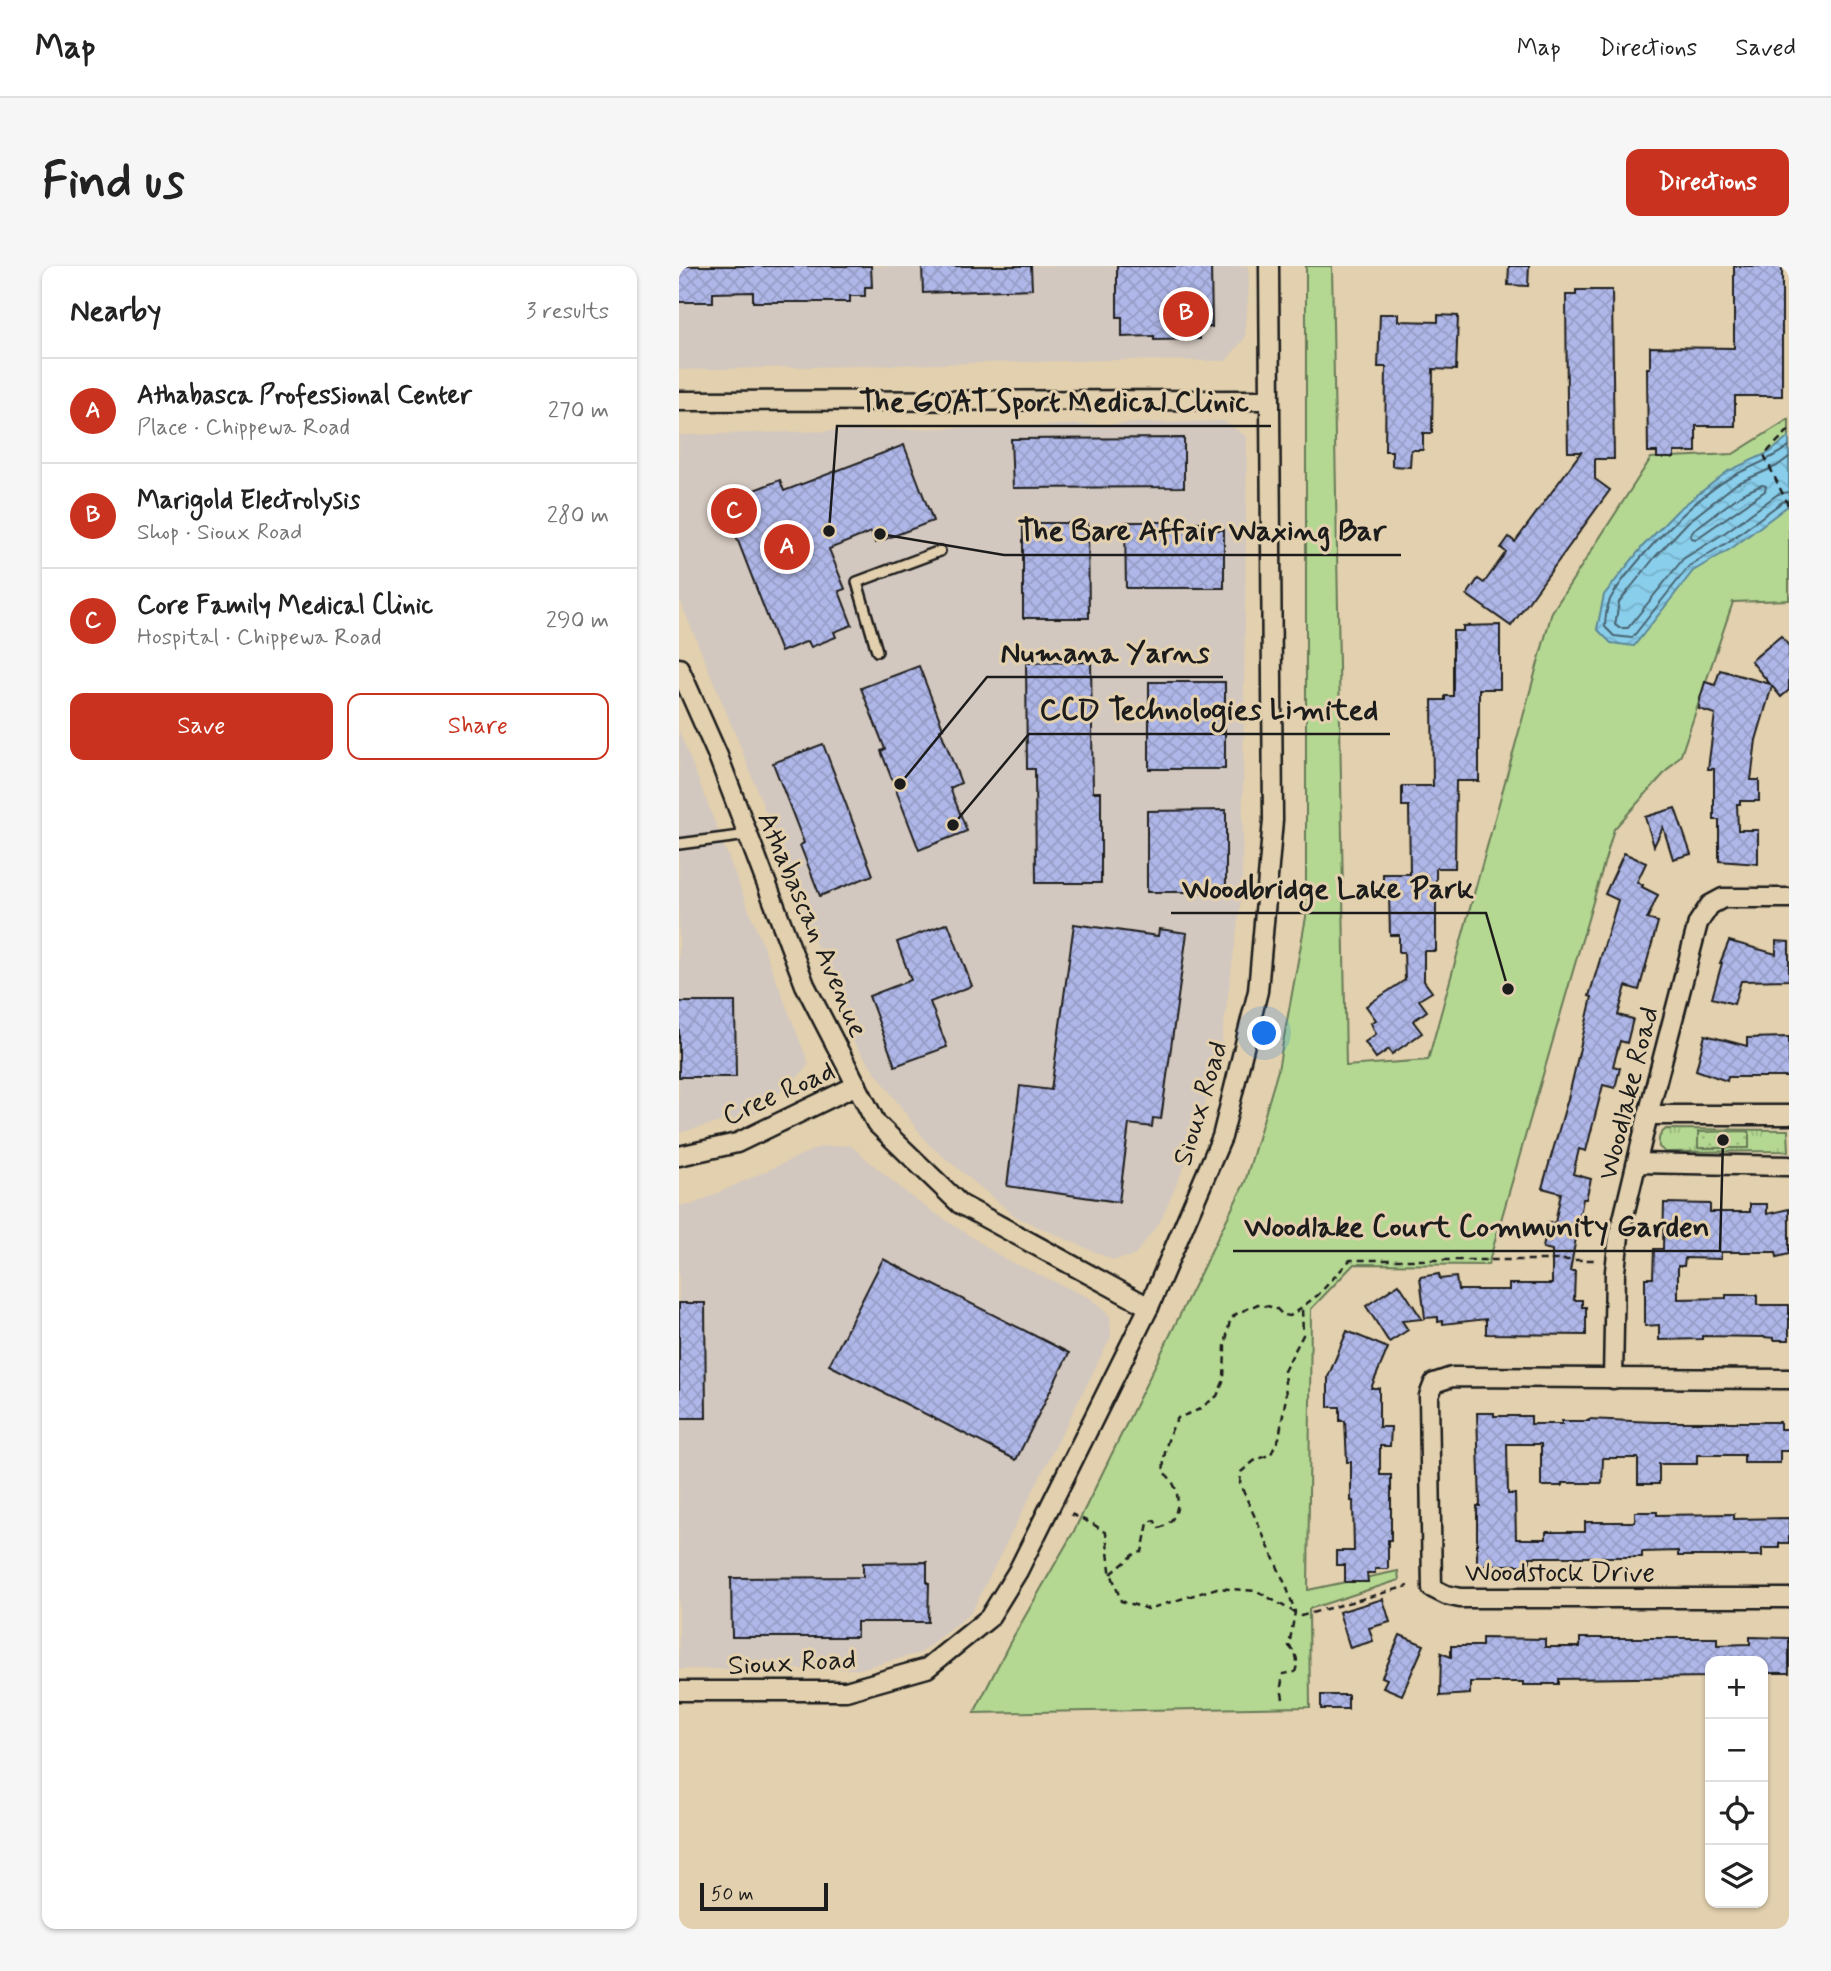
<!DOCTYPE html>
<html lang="en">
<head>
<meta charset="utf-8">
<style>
	:root { --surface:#fff; --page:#f6f6f6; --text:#222; --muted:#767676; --line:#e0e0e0; --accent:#c8321e }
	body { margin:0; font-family:Mynerve,sans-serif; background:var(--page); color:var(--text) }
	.controls { position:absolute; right:21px; bottom:21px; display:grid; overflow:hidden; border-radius:14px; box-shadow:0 2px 5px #0004 }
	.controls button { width:63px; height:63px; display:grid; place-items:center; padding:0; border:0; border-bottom:2px solid var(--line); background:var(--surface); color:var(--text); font:35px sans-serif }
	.scale { position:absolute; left:21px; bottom:18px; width:128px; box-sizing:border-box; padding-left:7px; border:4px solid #1c1c1c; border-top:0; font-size:19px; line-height:24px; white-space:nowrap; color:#1c1c1c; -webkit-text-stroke:5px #e2d0ae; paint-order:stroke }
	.you { position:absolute; left:586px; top:768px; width:24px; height:24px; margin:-18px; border:5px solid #fff; border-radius:50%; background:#1a73e8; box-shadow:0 0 0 10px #1a73e833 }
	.badge { display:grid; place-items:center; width:46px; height:46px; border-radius:50%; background:var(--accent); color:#fff; font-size:23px; font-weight:700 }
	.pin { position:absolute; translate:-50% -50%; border:4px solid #fff; box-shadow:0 2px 7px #0006 }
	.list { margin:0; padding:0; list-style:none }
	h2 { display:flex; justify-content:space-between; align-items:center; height:91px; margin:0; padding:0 28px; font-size:30px }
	h2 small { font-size:23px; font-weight:400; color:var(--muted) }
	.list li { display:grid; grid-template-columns:46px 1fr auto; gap:21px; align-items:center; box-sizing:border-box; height:105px; padding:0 28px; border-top:2px solid var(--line) }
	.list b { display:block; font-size:26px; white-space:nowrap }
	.list p { margin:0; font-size:23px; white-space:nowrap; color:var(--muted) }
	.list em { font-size:23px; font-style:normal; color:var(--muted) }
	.actions { display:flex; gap:14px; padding:21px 28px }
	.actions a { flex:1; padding:16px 0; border:2px solid var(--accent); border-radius:14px; text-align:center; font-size:24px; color:var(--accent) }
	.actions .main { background:var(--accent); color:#fff }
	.icon { flex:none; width:38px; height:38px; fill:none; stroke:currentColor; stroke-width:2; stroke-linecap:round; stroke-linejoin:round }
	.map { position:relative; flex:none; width:1110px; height:1663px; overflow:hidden; border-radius:14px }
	header { display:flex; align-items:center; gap:42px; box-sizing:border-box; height:98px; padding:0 35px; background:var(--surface); border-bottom:2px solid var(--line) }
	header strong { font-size:33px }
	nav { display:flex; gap:38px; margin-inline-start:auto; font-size:24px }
	.intro { display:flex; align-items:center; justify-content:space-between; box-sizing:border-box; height:168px; padding:0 42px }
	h1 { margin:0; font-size:49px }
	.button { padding:18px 32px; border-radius:14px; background:var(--accent); color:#fff; font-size:24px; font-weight:700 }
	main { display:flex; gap:42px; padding:0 42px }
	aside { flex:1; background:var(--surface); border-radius:14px; box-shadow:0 2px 5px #0004 }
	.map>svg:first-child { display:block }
	.built { fill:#d3c8bf }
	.grass { fill:url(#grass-tufts); stroke:#687a57; stroke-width:2 }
	.park { fill:#b4d892; stroke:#687a57; stroke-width:2 }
	.garden { fill:url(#garden-dots); stroke:#687a57; stroke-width:2 }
	.water { fill:url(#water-waves); stroke:#5d8798; stroke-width:2 }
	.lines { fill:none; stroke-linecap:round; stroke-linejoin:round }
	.shore { stroke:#48636f; stroke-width:2 }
	.building { fill:url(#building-cross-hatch); stroke:#1c1c1c; stroke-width:2 }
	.service-casing { stroke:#1c1c1c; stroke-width:14 }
	.minor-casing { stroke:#1c1c1c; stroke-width:23 }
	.path { stroke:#1c1c1c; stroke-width:2.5; stroke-dasharray:7 5; stroke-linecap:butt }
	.service { stroke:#e2d0ae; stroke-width:9 }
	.minor { stroke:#e2d0ae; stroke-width:18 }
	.labels { text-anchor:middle; stroke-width:6; stroke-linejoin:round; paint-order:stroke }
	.street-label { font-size:28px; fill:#1c1c1c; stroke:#e2d0ae }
	.leader { fill:none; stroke:#1c1c1c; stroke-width:2.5 }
	.callout-dot { fill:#1c1c1c; stroke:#e2d0ae; stroke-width:2.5 }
	.callout-label { font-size:30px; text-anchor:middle; font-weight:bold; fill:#1c1c1c; stroke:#e2d0ae; stroke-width:6; stroke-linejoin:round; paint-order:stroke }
</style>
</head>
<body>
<header>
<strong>Map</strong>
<nav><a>Map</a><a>Directions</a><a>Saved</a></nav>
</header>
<div class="intro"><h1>Find us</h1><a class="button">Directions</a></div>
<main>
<aside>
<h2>Nearby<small>3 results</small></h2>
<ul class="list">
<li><span class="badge">A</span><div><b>Athabasca Professional Center</b><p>Place · Chippewa Road</p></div><em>270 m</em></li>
<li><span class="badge">B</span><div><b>Marigold Electrolysis</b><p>Shop · Sioux Road</p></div><em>280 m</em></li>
<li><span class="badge">C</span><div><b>Core Family Medical Clinic</b><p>Hospital · Chippewa Road</p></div><em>290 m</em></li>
</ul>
<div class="actions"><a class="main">Save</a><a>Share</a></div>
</aside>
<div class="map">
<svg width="1110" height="1663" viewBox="0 0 1110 1663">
	<defs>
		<pattern id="grass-tufts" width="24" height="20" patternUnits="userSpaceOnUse" patternTransform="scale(1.75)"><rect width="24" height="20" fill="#b4d892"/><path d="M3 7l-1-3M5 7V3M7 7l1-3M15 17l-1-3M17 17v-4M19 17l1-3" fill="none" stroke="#9ab97d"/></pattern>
		<pattern id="garden-dots" width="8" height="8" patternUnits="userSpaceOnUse" patternTransform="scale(1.75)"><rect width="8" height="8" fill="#b4d892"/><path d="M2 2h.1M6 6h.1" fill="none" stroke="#9ab97d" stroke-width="1.8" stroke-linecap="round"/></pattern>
		<pattern id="water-waves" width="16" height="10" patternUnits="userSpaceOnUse" patternTransform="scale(1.75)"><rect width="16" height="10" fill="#89ceeb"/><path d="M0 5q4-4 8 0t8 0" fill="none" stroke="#76b0c9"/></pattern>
		<pattern id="building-cross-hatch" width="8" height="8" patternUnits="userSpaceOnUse" patternTransform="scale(1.75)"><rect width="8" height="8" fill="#afb7e8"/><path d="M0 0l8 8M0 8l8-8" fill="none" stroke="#969dc6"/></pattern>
	</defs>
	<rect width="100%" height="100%" fill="#e2d0ae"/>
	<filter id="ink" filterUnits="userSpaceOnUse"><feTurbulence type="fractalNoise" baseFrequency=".0143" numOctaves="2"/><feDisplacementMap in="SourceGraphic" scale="14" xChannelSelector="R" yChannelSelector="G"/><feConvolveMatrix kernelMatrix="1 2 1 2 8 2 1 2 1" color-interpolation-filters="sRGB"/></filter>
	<g filter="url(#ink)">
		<g class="built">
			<path d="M0,0H569L570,19L566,72L547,95L435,94L0,104Z"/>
			<path d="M545,155L568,171L563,627L541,788L510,890L481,956L455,990L434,994L337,951L249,878L174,776L62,482L0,332V169Z"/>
			<path d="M0,464L130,798L120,810L76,847L0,867Z"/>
			<path d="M171,879L235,933L326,993L411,1032L431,1050L432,1071L292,1347L242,1387L181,1403H0V939H12L140,881Z"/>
		</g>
		<path class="grass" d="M987,863L1109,864L1110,885L986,886L980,881C979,873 980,868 987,863Z"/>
		<path class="park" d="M627,0H653L667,800L749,794L873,346L972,192L1054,188L1110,153V334L1054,336L1002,489L935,563L809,999L675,998L632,1043L629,1324L719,1305L720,1314L630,1343L631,1441L295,1447L329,1380L395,1265L566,916L599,804L627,651Z"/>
		<path class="garden" d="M1070,865V882H1019V866Z"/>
		<path class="water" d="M1110,171V239L1053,282L1014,305L955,380L932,377L918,363L925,329L964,280L999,244L1049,205L1091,186Z"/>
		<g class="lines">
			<g class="shore">
				<path d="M1110,180C1092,194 1073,200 1054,210C1016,231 956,293 933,330C928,338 926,352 926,361L935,370L953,372L1010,300L1049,276L1103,236L1110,234"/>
				<path d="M1110,191L1098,200L1057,218L1009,256L976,291L940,336L936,359L940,362H949L1004,293L1044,268L1099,228L1110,226"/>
				<path d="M1083,219L1087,220L1086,225L1017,273L1012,272V268L1016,263L1063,228Z"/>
			</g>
		</g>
		<g class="building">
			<path d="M0,0H192L193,21H186V30H171V36H74V26L34,27V36H0Z"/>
			<path d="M243,0H352L353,23L244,27Z"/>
			<path d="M438,0H532L533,61H521V73L475,74V70L443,71V51H438Z"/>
			<path d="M830,0H850L849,20L829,19Z"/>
			<path d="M1055,0H1103V130H1056V160H1017V186H995V192H978V186H969L968,102H971V81L1055,82Z"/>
			<path d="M897,24H933L935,193H916V213L931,224L832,360L788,329L799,313L805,317L827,286L822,282L830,271L836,276L902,186H889L888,135L887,29H897Z"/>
			<path d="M701,48H719V55L759,56V49L779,50L777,104L754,103L753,167H744V184H732L731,201L713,200V185H706L707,101H699Z"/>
			<path d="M505,172V221L334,222L332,173Z"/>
			<path d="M225,179L254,255L196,277L192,266L150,283L166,323L160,325L173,359L155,366L157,371L132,381L129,375L102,386L44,236L101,214L105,225Z"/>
			<path d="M446,256H522V264H545V322H447Z"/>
			<path d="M344,257H409L410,352H344Z"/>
			<path d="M821,359V423H800V515H777L776,602H757V685H745V715L753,726L740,734L748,745L734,755L743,767L713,788L710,783L697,792L686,776L697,768L692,757L697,754L687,740L726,714L725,686H720V669H711L710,627H704V608H731L730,540H723V520H754L753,434H766V430H774V365H784V360Z"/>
			<path d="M1102,370L1110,380V424L1102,431L1093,420L1077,474L1072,514H1080V535H1061V538H1058L1059,564H1079V598L1040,595V554H1035V503H1029L1036,448L1020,443L1021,433L1026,416L1036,419L1041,404L1091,418L1072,395Z"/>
			<path d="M412,396L414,526H422V617H357L356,503H348L347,397Z"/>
			<path d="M240,400L264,462L261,463L282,517L271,522L288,565L240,584L202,485L206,483L182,422Z"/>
			<rect x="470" y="416" width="76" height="87"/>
			<path d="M144,478L194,609L141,630L121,579L125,577L94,497Z"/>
			<path d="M996,542L1012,588L994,593L984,561L975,580L966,551Z"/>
			<path d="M547,544V626H468V545Z"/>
			<path d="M945,587L967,597L958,616L964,619L963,621L979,629L968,653L979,656L960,724L947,720L939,749L954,753L948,777L941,775L934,800L941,802L936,822L924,819L907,885L900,883L894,908L912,913L907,933H904L891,1005H896L895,1034H903V1041H907V1069L807,1068V1053L764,1058V1055L759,1056V1051L746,1052L741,1011L760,1008L761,1013L777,1011L779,1024H830V1018H873V984L864,982L869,956L876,957L882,927L863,922L890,829L913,731L910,730L939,634L926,628Z"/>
			<path d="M269,657L293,720L251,736L268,781L216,800L190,730L232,714L218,676Z"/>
			<path d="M395,658L479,670L480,663L508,667L482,853L474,852L473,861L450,858L440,936L328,920L341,820L372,824Z"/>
			<path d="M1050,675L1097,688V675L1110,676V714L1062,715L1055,738L1033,732L1043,697H1041Z"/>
			<path d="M0,736H56L57,811H0Z"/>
			<path d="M1026,769L1068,780V772L1110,771V811H1049L1048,815L1017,804Z"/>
			<path d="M985,937L1031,938V946H1071V938H1088V948L1110,943V988L1098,991L1097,986H1042V993L1006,992L1005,1000H999V1033L1047,1032V1029H1078V1039H1110V1074H1095V1072L1085,1071L1023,1070V1073L980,1074V1059L966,1060V1012H974L975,983H984Z"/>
			<path d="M204,993L390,1087L337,1194L150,1099Z"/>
			<path d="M720,1018L743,1053L723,1055L729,1064L710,1076L687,1040Z"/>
			<path d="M0,1037H26L27,1152H0Z"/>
			<path d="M668,1065L709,1082L692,1122H700V1161H712L711,1180H701V1209H712V1274H709V1303H696V1307H688L689,1316H666V1299H657V1285H675L674,1235H672V1196H668L666,1155H661V1141H649V1111Z"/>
			<path d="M798,1147H815V1150H852V1158H883V1155H910V1153L975,1156H1101V1163H1110V1185H1101V1197H1065V1189H1018V1198H980V1218H959V1192H924L923,1217H883V1220H862V1178H828L829,1228H836L837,1273H867V1266H906V1256H956V1246H978V1249L1055,1248V1253L1110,1252V1277H1100V1282H1083V1290H999V1285L963,1286V1291H851V1299H798V1240H801Z"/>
			<path d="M248,1296V1317H250L249,1356H178V1371H53L52,1312L184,1311V1297Z"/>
			<path d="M704,1333L711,1356L690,1362L694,1375L671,1382L660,1346Z"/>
			<path d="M721,1369L745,1379L723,1429L704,1421L708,1413L703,1411Z"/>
			<path d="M1071,1371L1110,1372V1407H1084V1395H1031V1411L880,1413V1418H864V1419H844V1416H791V1428L761,1430L762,1387L772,1391V1380H803V1372L866,1373V1381H901V1372H1038V1379L1071,1378Z"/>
			<rect x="642" y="1429" width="27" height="14"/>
		</g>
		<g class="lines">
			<g class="service-casing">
				<g id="service">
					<path d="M198,385L178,316L261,285"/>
					<path d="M0,578L69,569"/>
				</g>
			</g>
			<g class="minor-casing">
				<g id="minor">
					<path d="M0,135L590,134"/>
					<path d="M0,402L39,490L126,719L197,857L281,938L470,1041"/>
					<path d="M969,849H1110"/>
					<path d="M0,890L58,877L178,819"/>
					<path d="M958,897L1110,900"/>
					<path d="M934,1113L936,1005L940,970L969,849L1019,657L1031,639L1044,632H1110"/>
					<path d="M1110,1113L773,1111L755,1117L750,1130L753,1322L767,1329L781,1332H1110"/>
					<path d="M0,1425H167L248,1402L310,1352L339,1305L470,1041L543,871L579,725L594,554L590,0"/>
				</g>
			</g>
			<g class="path">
				<path d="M1110,164L1085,189L1110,241"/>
				<path d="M392,1248L414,1258L427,1267L431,1304L442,1335L469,1343L538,1322L578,1325L622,1350L729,1320"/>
				<path d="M432,1308L457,1287L463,1286L469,1257L475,1254L480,1262C505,1255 503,1219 485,1207C483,1190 490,1165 499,1152L519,1144L538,1130L545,1114L546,1080L551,1054L557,1048L579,1038L597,1042L604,1049L611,1050L639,1029L671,994H919"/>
				<path d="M604,1433L602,1421L604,1408L616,1406C620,1395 618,1388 610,1380L616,1346L608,1322L561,1218L562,1206L575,1195L592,1188L600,1172L607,1131L605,1105L624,1069L623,1042"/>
			</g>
			<use href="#service" class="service"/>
			<use href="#minor" class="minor"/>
		</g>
	</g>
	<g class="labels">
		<g class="street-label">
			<text transform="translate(135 658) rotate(67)" y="10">Athabascan Avenue</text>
			<text transform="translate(99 826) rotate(-24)" y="10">Cree Road</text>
			<text transform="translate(948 827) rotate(-76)" y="10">Woodlake Road</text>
			<text transform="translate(520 837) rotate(-73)" y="10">Sioux Road</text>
			<text x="881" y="1315">Woodstock Drive</text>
			<text transform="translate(113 1395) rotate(-3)" y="10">Sioux Road</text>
		</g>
	</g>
	<path class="leader" d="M150 265L158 160H592M201 268L325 289H722M221 518L308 411H544M274 559L350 468H711M829 723L807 647H492M1044 874L1041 985H554"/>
	<g class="callout-dot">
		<circle cx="150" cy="265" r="7"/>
		<circle cx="201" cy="268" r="7"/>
		<circle cx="221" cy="518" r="7"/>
		<circle cx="274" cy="559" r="7"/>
		<circle cx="829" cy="723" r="7"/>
		<circle cx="1044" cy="874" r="7"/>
	</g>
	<g class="callout-label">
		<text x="375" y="145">The GOAT Sport Medical Clinic</text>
		<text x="523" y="274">The Bare Affair Waxing Bar</text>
		<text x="426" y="396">Numana Yarns</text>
		<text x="530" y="453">CCD Technologies Limited</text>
		<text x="649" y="632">Woodbridge Lake Park</text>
		<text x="798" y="970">Woodlake Court Community Garden</text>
	</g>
</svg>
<div class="controls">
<button>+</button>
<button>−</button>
<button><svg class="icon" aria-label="locate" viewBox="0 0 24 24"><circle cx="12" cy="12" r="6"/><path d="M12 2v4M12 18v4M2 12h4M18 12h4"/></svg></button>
<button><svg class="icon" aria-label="layers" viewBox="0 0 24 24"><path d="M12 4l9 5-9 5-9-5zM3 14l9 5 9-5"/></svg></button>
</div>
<div class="scale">50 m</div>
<div class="you"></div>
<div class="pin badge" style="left:108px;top:281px">A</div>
<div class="pin badge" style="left:507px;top:48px">B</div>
<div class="pin badge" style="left:55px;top:245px">C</div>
</div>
</main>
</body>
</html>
